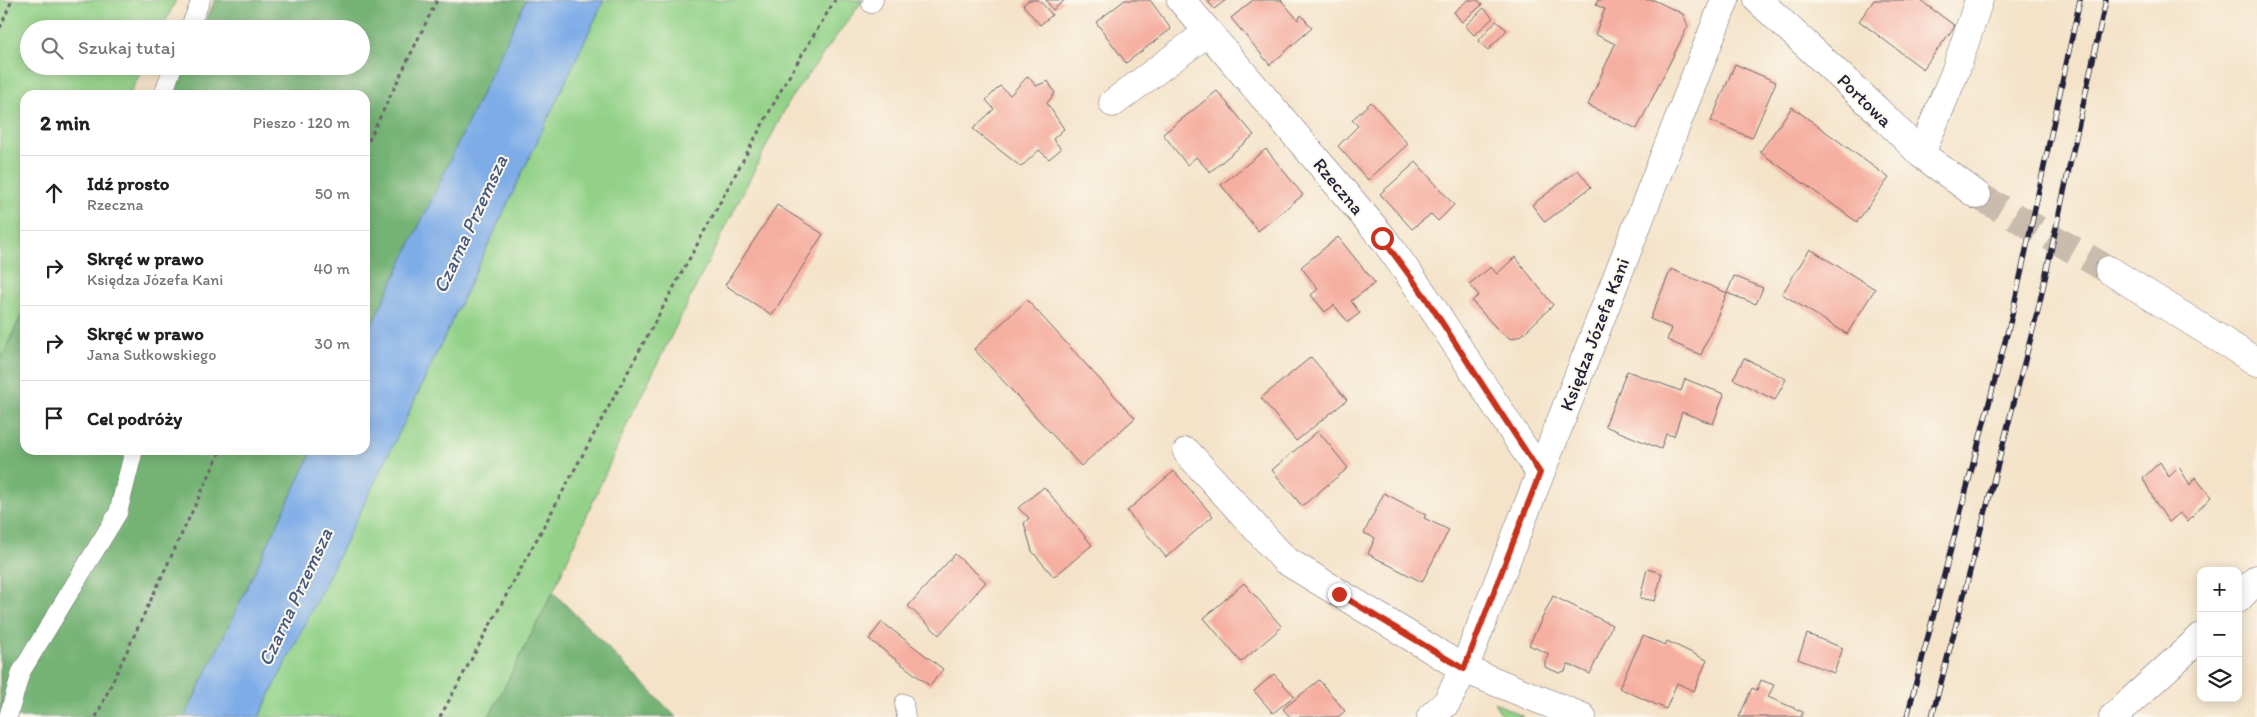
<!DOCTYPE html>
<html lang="pl">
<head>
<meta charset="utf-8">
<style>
	:root { --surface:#fff; --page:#f2f2f2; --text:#222; --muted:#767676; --line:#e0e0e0 }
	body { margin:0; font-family:Itim,sans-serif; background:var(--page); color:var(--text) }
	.controls { position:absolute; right:15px; bottom:15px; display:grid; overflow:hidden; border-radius:10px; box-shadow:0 2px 12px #0003 }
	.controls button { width:45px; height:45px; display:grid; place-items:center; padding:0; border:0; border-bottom:1px solid var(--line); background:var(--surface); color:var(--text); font:25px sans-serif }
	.stop { position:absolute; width:15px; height:15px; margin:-11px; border:4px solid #c8321e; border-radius:50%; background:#fff }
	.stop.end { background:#c8321e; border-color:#fff; box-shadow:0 1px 5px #0008 }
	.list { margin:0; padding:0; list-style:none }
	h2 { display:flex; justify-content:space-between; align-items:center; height:65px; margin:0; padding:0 20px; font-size:21px }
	h2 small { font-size:16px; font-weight:400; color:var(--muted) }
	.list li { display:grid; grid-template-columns:32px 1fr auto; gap:15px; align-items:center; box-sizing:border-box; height:75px; padding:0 20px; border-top:1px solid var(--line) }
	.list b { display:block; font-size:19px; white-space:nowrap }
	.list p { margin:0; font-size:16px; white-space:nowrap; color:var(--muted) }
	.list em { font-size:16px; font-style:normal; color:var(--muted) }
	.icon { flex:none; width:28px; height:28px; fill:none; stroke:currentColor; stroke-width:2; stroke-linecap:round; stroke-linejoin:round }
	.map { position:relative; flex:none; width:2257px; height:717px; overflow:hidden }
	.search { position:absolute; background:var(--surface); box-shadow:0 2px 12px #0003; left:20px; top:20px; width:350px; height:55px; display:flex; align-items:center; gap:12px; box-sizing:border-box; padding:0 18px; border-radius:28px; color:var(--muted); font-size:19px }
	.panel { position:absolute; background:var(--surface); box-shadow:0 2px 12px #0003; left:20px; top:90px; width:350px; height:365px; border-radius:15px }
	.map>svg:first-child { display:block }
	.green { fill:#92d187; stroke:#5a7a61 }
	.forest { fill:#75b374; stroke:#4c6a58 }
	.water { fill:#7dace7; stroke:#506791 }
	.building { fill:#f5afa0 }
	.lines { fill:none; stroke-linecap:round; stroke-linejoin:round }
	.minor-tunnel { stroke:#cabcad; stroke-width:28; stroke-dasharray:28 14; stroke-linecap:butt }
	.service-casing { stroke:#6c666d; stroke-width:19 }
	.minor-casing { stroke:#6c666d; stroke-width:29 }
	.path { stroke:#6c666d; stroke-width:3; stroke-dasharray:4 4; stroke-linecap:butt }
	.service { stroke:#fff; stroke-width:18 }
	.minor { stroke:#fff; stroke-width:28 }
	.rail-casing { stroke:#22223b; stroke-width:5.5 }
	.rail { stroke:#fbf7ec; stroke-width:4; stroke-dasharray:11; stroke-linecap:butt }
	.route { stroke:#c8321e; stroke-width:6 }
	.labels { text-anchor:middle; stroke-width:4; stroke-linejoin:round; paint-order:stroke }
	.street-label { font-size:19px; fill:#22223b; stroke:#fbf7ec }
	.water-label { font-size:20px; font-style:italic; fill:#465980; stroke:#fbf7ec }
</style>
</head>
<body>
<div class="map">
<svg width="2257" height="717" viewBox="0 0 2257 717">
	<rect width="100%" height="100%" fill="#fbf7ec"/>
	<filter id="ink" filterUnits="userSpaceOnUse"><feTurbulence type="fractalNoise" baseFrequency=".02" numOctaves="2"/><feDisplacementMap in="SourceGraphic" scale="10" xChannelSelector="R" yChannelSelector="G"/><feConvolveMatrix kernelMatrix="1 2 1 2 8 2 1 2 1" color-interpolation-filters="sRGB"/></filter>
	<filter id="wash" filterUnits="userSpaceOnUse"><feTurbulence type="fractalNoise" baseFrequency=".0096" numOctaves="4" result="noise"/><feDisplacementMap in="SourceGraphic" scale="20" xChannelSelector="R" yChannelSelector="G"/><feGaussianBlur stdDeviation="1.12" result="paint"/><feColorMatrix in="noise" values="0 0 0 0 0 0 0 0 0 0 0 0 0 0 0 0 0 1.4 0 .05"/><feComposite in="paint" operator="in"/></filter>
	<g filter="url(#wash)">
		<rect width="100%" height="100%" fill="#f4e3c9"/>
		<g class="green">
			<path d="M0,0H176L162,29H29V66H144L129,95H25V308L0,360Z"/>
			<path d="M604,0H863L790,99L629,420L553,592L489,717H259L399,433Z"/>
			<path d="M1494,702L1524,717H1503Z"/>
		</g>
		<g class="forest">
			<path d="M215,0H526L365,340V95H155L177,80L184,66H361V29H202Z"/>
			<path d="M25,308V450H313L185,717H0V360Z"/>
			<path d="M553,592L676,717H489Z"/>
		</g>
		<path class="water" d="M526,0H604L399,433L259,717H185L313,450H365V340Z"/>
		<g id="blocks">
			<g class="building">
				<path d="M1029,0H1039L1052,15L1040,25L1023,5Z"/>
				<path d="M1046,0H1065L1053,10Z"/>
				<path d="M1125,0H1150L1171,29L1126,63L1096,22Z"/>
				<path d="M1207,0H1226L1214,9Z"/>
				<path d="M1253,0H1281L1298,20L1301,15L1312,28L1270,65L1231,18Z"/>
				<path d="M1468,0H1478L1482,5L1462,22L1454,12Z"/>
				<path d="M1598,0H1654L1683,14L1688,26L1637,129L1588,105L1615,44L1595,34L1605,9L1596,5Z"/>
				<path d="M1874,0H1920L1955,26L1923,69L1859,21Z"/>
				<path d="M1484,8L1493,18L1474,35L1465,26Z"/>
				<path d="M1496,21L1507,30L1488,50L1478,41Z"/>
				<path d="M1735,64L1776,82L1752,138L1711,121Z"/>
				<path d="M1028,76L1036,86L1048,81L1055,93L1047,103L1064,129L1053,139L1061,149L1049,159L1039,150L1021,167L973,129L994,109L986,100L1000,86L1010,95Z"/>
				<path d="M1217,91L1254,135L1210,172L1196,157L1187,165L1163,134Z"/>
				<path d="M1371,102L1408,144L1368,180L1338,146L1358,126L1352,120Z"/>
				<path d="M1792,107L1889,178L1857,222L1760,152Z"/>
				<path d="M1266,149L1303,195L1258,231L1221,185Z"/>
				<path d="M1416,162L1454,205L1438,221L1431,214L1412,229L1380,194Z"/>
				<path d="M1578,170L1591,187L1545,222L1532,205Z"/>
				<path d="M777,205L823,234L772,315L725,285Z"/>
				<path d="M1338,237L1375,283L1351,301L1360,313L1348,322L1334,305L1325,312L1311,295L1318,289L1301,267Z"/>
				<path d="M1810,249L1875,289L1847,334L1782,294Z"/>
				<path d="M1515,257L1553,305L1522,335L1511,339L1499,331L1472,301L1479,295L1469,284L1491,267L1497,274Z"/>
				<path d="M1671,269L1727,293L1701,355L1667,340L1671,328L1650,319Z"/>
				<path d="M1734,276L1763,288L1756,304L1727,293Z"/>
				<path d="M1027,300L1135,418L1081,466L974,349Z"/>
				<path d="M1311,357L1347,400L1296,441L1261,398Z"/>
				<path d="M1744,358L1786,379L1775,400L1733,379Z"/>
				<path d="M1627,371L1681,391L1685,379L1724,394L1713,424L1682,412L1674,436L1666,434L1661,449L1605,426Z"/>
				<path d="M1318,431L1348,468L1302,506L1272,470Z"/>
				<path d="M2160,462L2169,477L2179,467L2190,485L2195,477L2211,497L2188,521L2180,513L2169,522L2154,500L2143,478Z"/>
				<path d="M1174,471L1213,516L1166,557L1127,511Z"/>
				<path d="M1044,487L1092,545L1054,577L1032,551L1024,523L1029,518L1018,508Z"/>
				<path d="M1384,493L1426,515L1424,518L1449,530L1422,582L1368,554L1375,538L1364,533Z"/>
				<path d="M955,554L986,582L939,635L908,606Z"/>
				<path d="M1647,569L1662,573L1655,601L1640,598Z"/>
				<path d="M1244,583L1282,627L1241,662L1204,618Z"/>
				<path d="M1553,596L1612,625L1590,674L1568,664L1565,671L1559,673L1545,667V661L1549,654L1529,645Z"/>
				<path d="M882,622L943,669L930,686L869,639Z"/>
				<path d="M1807,634L1843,648L1834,673L1798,659Z"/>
				<path d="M1643,636L1665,645L1667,641L1707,660L1694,691L1677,683L1666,709L1619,688Z"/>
				<path d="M1274,674L1294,696L1273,713L1254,691Z"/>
				<path d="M1319,680L1345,711L1338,717H1290L1283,709Z"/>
				<path d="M1761,680L1774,685L1768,697L1803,712L1801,717H1739L1752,688L1757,690Z"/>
			</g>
		</g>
	</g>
	<g filter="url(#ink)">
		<use href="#blocks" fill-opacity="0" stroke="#6c666d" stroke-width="1"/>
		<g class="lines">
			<path class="minor-tunnel" d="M1977,195L2109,270"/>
			<g class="service-casing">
				<g id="service">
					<path d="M871,4L874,0"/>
					<path d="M189,29L201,0"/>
					<path d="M163,95L173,66"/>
					<path d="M904,703L906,717"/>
					<path d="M8,717L21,672L118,513L134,450"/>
				</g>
			</g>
			<g class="minor-casing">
				<g id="minor">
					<path d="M1181,0L1383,238L1426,298L1540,473"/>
					<path d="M1758,0L1876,109L1921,154L1977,195"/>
					<path d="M1113,103L1208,32"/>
					<path d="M1921,154L1955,72L1979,0"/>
					<path d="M2109,270L2257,362"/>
					<path d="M1187,452L1285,560L1464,669L1582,717"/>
					<path d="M2238,599L2257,579"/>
					<path d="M1431,717L1447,702L1464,669L1725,0"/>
					<path d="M2113,717L2201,637"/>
				</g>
			</g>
			<g class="path">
				<path d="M0,28L12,0"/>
				<path d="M365,148L437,0"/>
				<path d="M96,717L221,450"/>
				<path d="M440,717L785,83L835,0"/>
			</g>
			<use href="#service" class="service"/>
			<use href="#minor" class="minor"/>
			<g class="rail-casing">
				<g id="rail">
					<path d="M1907,717L2012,315L2080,0"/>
					<path d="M1932,717L2038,310L2106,0"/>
				</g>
			</g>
			<use href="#rail" class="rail"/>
		</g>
	</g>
	<g class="lines" filter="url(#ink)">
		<path class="route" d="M1339,594L1464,669L1540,473L1426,298L1382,238"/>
	</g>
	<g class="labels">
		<g class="street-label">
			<text transform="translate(1865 100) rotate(44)" y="7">Portowa</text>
			<text transform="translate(1339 186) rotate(50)" y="7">Rzeczna</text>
			<text transform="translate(1594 334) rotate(-69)" y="7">Księdza Józefa Kani</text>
		</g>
		<g class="water-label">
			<text transform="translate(470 224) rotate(-65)" y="7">Czarna Przemsza</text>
			<text transform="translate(295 597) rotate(-65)" y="7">Czarna Przemsza</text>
		</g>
	</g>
</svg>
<div class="controls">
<button>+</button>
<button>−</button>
<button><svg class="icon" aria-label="layers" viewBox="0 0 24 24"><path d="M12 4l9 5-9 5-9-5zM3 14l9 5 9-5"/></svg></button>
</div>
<div class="stop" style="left:1382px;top:238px"></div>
<div class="stop end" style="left:1339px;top:594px"></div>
<div class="search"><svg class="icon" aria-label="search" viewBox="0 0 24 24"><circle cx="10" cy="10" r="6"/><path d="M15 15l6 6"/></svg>Szukaj tutaj</div>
<section class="panel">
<h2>2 min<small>Pieszo · 120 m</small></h2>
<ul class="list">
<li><svg class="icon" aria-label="ahead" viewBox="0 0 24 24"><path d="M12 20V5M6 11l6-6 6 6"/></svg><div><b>Idź prosto</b><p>Rzeczna</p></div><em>50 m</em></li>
<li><svg class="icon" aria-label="right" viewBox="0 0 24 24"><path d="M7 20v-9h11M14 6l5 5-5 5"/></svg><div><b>Skręć w prawo</b><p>Księdza Józefa Kani</p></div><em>40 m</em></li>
<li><svg class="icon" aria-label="right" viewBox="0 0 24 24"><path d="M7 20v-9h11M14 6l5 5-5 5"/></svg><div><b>Skręć w prawo</b><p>Jana Sułkowskiego</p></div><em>30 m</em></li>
<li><svg class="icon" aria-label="arrive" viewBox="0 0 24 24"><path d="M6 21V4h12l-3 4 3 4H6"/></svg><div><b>Cel podróży</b></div></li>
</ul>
</section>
</div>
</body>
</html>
